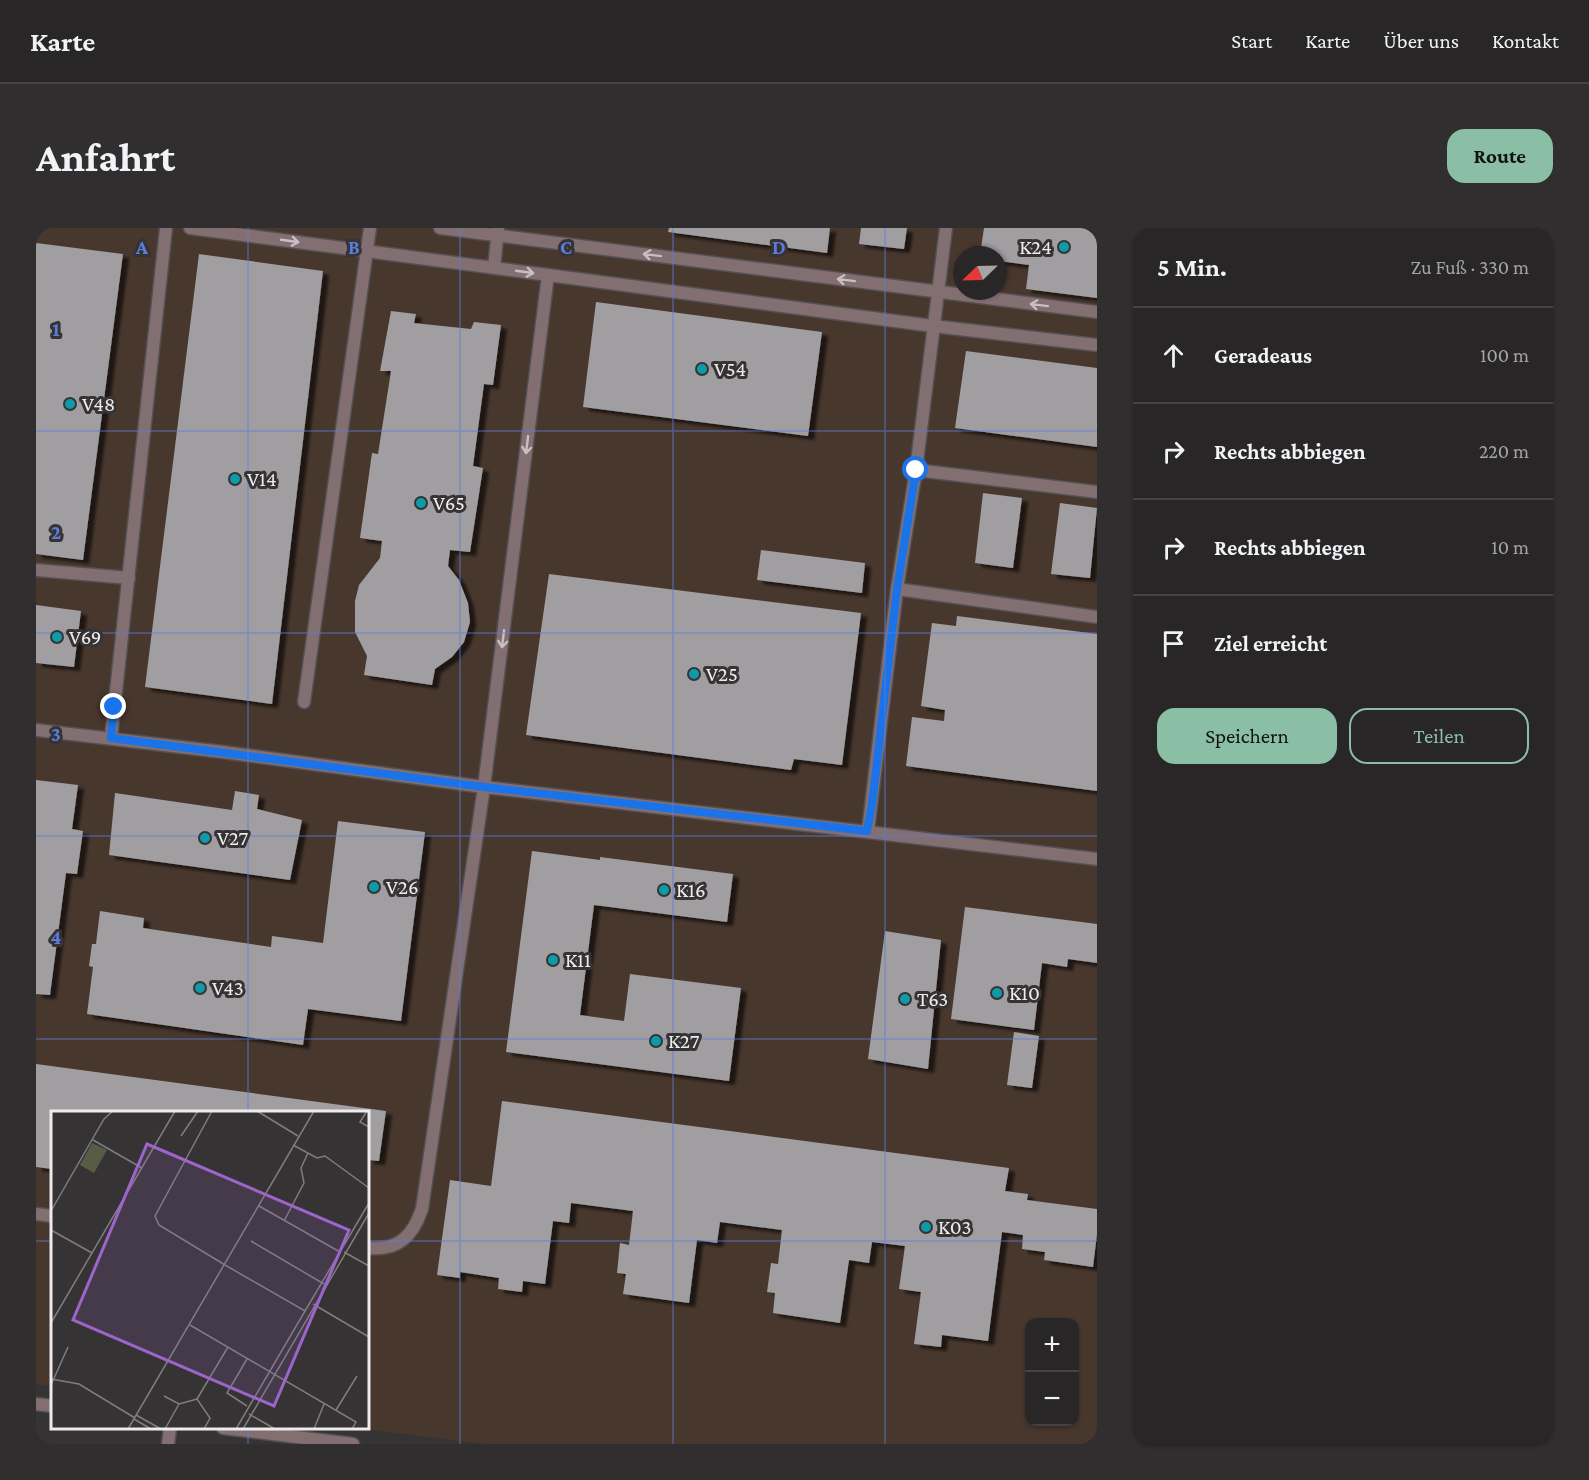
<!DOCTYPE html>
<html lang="de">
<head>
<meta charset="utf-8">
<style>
	:root { --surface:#282627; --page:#302e2f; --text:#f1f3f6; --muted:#a5a5a7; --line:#444344; --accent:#8abfa5 }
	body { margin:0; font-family:"Crimson Pro",serif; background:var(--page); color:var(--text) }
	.controls { position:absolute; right:18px; bottom:18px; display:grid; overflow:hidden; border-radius:12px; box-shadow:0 2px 4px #0004 }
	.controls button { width:54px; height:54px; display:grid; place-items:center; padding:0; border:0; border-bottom:2px solid var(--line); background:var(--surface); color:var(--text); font:30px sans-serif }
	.compass { position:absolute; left:917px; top:18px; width:54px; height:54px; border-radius:50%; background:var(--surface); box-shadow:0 2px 4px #0004; rotate:247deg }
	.stop { position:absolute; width:18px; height:18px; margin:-14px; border:4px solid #1a73e8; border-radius:50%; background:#fff }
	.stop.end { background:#1a73e8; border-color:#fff; box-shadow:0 2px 6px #0008 }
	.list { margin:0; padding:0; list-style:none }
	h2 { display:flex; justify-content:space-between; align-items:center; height:78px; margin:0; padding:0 24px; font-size:26px }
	h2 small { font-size:20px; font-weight:400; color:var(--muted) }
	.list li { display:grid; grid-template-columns:39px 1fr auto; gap:18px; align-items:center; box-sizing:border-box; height:96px; padding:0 24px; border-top:2px solid var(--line) }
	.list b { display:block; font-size:22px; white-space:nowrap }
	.list em { font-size:20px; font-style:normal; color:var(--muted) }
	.actions { display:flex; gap:12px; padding:18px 24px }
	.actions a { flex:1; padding:14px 0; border:2px solid var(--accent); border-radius:18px; text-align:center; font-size:21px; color:var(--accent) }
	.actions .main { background:var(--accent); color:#111 }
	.icon { flex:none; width:33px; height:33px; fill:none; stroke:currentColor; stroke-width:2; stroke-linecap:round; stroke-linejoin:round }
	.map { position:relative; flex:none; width:1061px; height:1216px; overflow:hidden; border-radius:18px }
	header { display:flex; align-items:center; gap:36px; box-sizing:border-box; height:84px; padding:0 30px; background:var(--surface); border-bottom:2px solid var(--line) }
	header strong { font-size:28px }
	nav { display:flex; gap:33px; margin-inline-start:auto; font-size:21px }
	.intro { display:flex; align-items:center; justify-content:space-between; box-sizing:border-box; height:144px; padding:0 36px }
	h1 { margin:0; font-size:42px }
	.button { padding:15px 27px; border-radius:18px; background:var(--accent); color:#111; font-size:21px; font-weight:700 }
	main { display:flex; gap:36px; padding:0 36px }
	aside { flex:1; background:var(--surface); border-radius:18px; box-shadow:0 2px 4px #0004 }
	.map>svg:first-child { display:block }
	.industrial { fill:#48372d; fill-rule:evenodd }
	.building { fill:#a09ea0; filter:url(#shadow) }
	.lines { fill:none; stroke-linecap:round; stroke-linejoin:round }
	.service-casing { stroke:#525051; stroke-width:15 }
	.minor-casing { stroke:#525051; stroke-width:15 }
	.tertiary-casing { stroke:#525051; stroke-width:15 }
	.service { stroke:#836e72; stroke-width:12 }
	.minor { stroke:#836e72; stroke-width:12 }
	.tertiary { stroke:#836e72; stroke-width:12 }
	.oneway { stroke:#c8bfc1 }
	.route { stroke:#1a73e8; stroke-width:8 }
	.grid { fill:none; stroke:#5b7dde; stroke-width:1.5; stroke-opacity:0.55 }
	.culture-dot { fill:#0f9aa8; stroke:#353334; stroke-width:2 }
	.labels { text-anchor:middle; stroke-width:6; stroke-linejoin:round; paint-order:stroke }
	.poi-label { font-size:21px; fill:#edebec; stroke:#353334; text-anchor:start }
	.inset-road { fill:none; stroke:#7f7d7e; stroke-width:1.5 }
	.view { fill:#9d65cc; fill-opacity:0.15; stroke:#9d65cc; stroke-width:3 }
	.inset-edge { fill:none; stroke:#edebec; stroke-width:3 }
	.grid-label { font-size:20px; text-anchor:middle; font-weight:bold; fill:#5b7dde; stroke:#353334; stroke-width:6; stroke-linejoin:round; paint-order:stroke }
</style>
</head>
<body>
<header>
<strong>Karte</strong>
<nav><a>Start</a><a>Karte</a><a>Über uns</a><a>Kontakt</a></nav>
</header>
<div class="intro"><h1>Anfahrt</h1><a class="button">Route</a></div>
<main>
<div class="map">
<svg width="1061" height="1216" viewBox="0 0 1061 1216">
	<defs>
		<filter id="shadow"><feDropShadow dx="6" dy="4" stdDeviation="1.5" flood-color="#0009"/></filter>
	</defs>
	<rect width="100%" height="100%" fill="#353334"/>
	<path class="industrial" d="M0,0H1061V1216H448L321,1200H332V884H16V1158L0,1156ZM926,27H962V63H926ZM993,1094H1038V1194H993Z"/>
	<g class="building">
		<path d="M633,0H794L791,25L632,4Z"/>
		<path d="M825,0H871L868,21L823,16Z"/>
		<path d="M948,0H1061V70L990,61L993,37L962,33V27H944Z"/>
		<path d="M0,15L87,26L47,332L0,326Z"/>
		<path d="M163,26L287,43L236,476L109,459Z"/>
		<path d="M560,74L786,104L772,208L547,179Z"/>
		<path d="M355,83L380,86L378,95L435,101L438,94L465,97L457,157L448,156L437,238L447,240L434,324L414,322L412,338L423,352L432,375L434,394L428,414L416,429L399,441L396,457L328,447L331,428L319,404V373L323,357L344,330L346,313L324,310L336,225L342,226L355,143H344Z"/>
		<path d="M930,123L1061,140V219L919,200Z"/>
		<path d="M947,265L986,270L977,340L939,335Z"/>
		<path d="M1024,275L1061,280L1054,350L1015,346Z"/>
		<path d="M725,322L829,335L826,365L721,352Z"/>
		<path d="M513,346L825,385L806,537L758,531L755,542L490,507Z"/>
		<path d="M0,377L45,383L38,439L0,435Z"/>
		<path d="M921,388L1061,406V563L870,538L876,489L908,493L909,482L885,478L896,395L920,398Z"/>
		<path d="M0,552L42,557L36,601L47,603L41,646L30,645L14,767L0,766Z"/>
		<path d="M199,563L223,567L221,581L266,592L254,652L73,627L79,565L196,582Z"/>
		<path d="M302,593L389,604L365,793L272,781L267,817L51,786L57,739L53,738L56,716H60L64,683L108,690L107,700L235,719L236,708L287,715Z"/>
		<path d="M496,623L564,632V629L697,646L691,694L558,677L544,787L588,793L594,746L705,760L693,853L470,824Z"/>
		<path d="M929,679L1061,696V735L1032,731L1031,739L1006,735L998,802L915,791Z"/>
		<path d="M849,703L905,712L892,841L832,831Z"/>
		<path d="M978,804L1003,808L996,860L971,857Z"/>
		<path d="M0,836L350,883L343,933L332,932V884H16V941L0,939Z"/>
		<path d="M466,873L973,940L969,963L992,966L991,972L1061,981V1006L1057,1039L1008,1032L1009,1024L986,1021L987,1007L966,1004L952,1113L906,1107L905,1119L878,1116L885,1064L863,1061L869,1018L836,1014L833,1035L813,1032L804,1095L737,1085L739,1065L731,1064L735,1035L742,1036L746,1002L684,994L681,1015L661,1012L653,1075L587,1066L590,1046L581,1045L584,1015L593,1017L597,983L535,975L533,995L517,993L509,1056L487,1053L486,1064L462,1061L463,1050L424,1044V1050L401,1047L414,952L455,958Z"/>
	</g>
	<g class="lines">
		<g class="service-casing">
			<g id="service">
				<path d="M154,0L512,47L448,559L386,981C377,1008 362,1023 332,1020"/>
				<path d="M404,0L1061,84"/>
				<path d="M458,40L462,1"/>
				<path d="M512,47L897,98L1061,117"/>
				<path d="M880,242L1061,264"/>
				<path d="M0,342L93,350"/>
				<path d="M861,361L1061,389"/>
				<path d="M268,474L334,0"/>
				<path d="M0,502L187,524L448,559L1061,631"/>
				<path d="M75,510L130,0"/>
				<path d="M832,603L861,361L880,242L910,0"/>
				<path d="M0,986L16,988"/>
			</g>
		</g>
		<g class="minor-casing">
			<path id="minor" d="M132,1216L134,1200"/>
		</g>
		<g class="tertiary-casing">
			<g id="tertiary">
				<path d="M0,1176L16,1178"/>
				<path d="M187,1200L317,1216"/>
			</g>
		</g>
		<use href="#service" class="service"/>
		<use href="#minor" class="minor"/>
		<use href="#tertiary" class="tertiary"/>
	</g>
	<defs><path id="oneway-shaft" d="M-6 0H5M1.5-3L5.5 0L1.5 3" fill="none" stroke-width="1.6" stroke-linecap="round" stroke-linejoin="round" transform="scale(1.5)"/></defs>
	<g class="oneway">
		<use href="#oneway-shaft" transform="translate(254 13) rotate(8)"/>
		<use href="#oneway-shaft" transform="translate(616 27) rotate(-173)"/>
		<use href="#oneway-shaft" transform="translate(489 44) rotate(8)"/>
		<use href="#oneway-shaft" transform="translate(810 52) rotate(-173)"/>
		<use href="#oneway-shaft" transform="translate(1003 77) rotate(-173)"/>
		<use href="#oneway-shaft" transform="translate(491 217) rotate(97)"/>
		<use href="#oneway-shaft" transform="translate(467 411) rotate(97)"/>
	</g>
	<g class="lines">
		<path class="route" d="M78,479L75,510L448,559L831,603L836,577L861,361L880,242"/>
	</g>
	<path class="grid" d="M212,0V884M424,0V1216M637,0V1216M849,0V1216M0,203H1061M0,405H1061M0,608H1061M0,811H1061M0,1013H16M332,1013H1061M212,1200V1216"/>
	<g class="culture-dot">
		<circle cx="1028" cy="19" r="6"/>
		<circle cx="666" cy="141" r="6"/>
		<circle cx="34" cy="176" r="6"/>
		<circle cx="199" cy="251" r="6"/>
		<circle cx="385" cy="275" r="6"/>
		<circle cx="21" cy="409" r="6"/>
		<circle cx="658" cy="446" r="6"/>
		<circle cx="169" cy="610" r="6"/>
		<circle cx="338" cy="659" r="6"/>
		<circle cx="628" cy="662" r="6"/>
		<circle cx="517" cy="732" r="6"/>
		<circle cx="164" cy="760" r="6"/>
		<circle cx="961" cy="765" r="6"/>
		<circle cx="869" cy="771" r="6"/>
		<circle cx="620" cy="813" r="6"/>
		<circle cx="890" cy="999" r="6"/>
	</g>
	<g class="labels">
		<g class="poi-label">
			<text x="1016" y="26" text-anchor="end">K24</text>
			<text x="678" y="148">V54</text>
			<text x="46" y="183">V48</text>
			<text x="211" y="258">V14</text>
			<text x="397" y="282">V65</text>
			<text x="33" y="416">V69</text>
			<text x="670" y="453">V25</text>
			<text x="181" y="617">V27</text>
			<text x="350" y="666">V26</text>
			<text x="640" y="669">K16</text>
			<text x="529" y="739">K11</text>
			<text x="176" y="767">V43</text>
			<text x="973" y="772">K10</text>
			<text x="881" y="778">T63</text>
			<text x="632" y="820">K27</text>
			<text x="902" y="1006">K03</text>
		</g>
	</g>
	<g transform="translate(15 883)">
		<rect width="318" height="318" fill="#353334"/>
		<path d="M41,32L56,39L43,62L29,54Z" fill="#595c45"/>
		<path class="inset-road" d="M161,0L104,105L108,114L174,154L254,200L318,92M206,0L247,25M316,0L309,11L318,16M130,25L147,0M42,29L91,57M242,34L266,47L274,45L318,77M208,95L289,141M0,100L53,8L62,0M233,110L253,72L250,57L257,42M0,119L41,142M200,130L273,173M293,141L318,155M262,193L318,226M0,212L124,0M139,214L305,311L301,318M196,248L176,282L196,295M0,268L28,273L84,307M0,274L17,236M113,285L128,293L146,288L177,236M146,288L159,307L153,318M285,299L306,265M198,303L224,318M85,304L110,318M83,308L100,318M77,318L263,0M114,318L128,293M185,318L254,200M192,318L318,102M263,318L273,293"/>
		<path class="view" d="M96,33L298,119L223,295L22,209Z"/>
		<rect width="318" height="318" class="inset-edge"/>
	</g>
	<g class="grid-label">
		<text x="106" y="26">A</text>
		<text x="318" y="26">B</text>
		<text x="530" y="26">C</text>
		<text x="743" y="26">D</text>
		<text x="20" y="108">1</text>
		<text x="20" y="311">2</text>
		<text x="20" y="513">3</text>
		<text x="20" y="716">4</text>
	</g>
</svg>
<div class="controls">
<button>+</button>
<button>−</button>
</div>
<svg class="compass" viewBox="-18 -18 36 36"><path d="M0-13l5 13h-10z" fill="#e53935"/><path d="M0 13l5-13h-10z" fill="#a5a5a7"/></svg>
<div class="stop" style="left:880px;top:242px"></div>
<div class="stop end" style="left:78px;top:479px"></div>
</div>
<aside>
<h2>5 Min.<small>Zu Fuß · 330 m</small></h2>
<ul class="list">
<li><svg class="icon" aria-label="ahead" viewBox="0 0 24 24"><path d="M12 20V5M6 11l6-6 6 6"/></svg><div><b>Geradeaus</b></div><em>100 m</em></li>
<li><svg class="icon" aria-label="right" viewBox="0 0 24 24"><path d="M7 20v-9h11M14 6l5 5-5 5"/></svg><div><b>Rechts abbiegen</b></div><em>220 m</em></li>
<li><svg class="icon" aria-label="right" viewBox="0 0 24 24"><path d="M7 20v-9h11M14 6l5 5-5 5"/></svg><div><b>Rechts abbiegen</b></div><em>10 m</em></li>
<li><svg class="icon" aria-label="arrive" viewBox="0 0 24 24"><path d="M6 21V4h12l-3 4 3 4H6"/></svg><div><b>Ziel erreicht</b></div></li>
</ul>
<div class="actions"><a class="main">Speichern</a><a>Teilen</a></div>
</aside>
</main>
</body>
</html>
